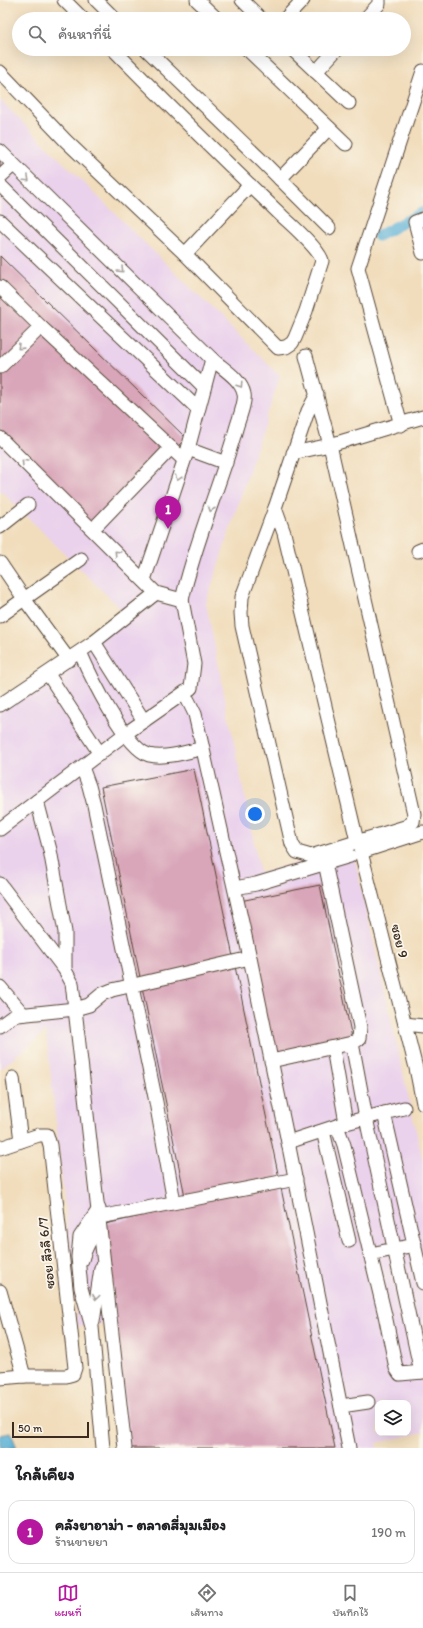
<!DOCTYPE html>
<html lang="th">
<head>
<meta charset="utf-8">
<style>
	:root { --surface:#fff; --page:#f2f2f2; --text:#202124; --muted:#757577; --line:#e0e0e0; --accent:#b5179e }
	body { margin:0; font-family:Itim,"Playpen Sans Thai",sans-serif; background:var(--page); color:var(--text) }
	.controls { position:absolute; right:12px; bottom:12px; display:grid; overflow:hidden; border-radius:8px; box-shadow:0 4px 16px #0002 }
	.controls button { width:36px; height:36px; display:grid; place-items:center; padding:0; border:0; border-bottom:1px solid var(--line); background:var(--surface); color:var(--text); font:20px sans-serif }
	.scale { position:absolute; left:12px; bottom:10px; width:77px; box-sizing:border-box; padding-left:4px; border:2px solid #3b2a1e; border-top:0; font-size:11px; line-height:14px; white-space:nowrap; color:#3b2a1e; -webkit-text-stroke:3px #fbf7ec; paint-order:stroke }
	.you { position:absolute; left:255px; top:814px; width:14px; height:14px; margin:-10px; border:3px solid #fff; border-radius:50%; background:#1a73e8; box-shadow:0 0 0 6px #1a73e833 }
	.badge { display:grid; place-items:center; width:26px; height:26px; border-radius:50%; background:var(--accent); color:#fff; font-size:13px; font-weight:700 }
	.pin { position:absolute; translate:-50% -33px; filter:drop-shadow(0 1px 2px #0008) }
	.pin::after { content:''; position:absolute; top:21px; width:14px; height:12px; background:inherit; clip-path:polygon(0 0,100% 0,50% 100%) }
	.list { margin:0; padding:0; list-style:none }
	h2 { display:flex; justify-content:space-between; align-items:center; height:52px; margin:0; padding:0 16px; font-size:17px }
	h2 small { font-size:13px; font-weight:400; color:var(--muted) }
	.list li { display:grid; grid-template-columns:26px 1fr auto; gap:12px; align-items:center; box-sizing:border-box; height:64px; margin:0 8px 8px; padding:0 8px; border:1px solid var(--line); border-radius:12px }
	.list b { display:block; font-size:15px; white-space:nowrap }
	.list p { margin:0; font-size:13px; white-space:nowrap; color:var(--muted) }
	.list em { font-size:13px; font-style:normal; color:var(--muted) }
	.icon { flex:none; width:22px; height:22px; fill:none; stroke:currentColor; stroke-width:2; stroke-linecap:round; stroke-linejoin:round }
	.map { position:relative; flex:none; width:423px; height:1448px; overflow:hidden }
	.search { position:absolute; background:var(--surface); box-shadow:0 4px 16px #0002; left:12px; right:12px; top:12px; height:44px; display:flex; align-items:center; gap:10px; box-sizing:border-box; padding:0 14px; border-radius:22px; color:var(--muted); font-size:15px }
	.sheet { height:124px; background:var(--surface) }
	nav { display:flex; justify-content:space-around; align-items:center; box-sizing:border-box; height:56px; border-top:1px solid var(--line); background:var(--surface); font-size:11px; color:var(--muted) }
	nav a { display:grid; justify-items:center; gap:2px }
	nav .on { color:var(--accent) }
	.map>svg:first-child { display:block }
	.built { fill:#ead1ec; fill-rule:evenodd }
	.water { fill:#5ab0d6; stroke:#4a6d7a }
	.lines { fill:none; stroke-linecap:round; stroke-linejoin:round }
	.canal { stroke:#5ab0d6; stroke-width:11 }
	.building { fill:#d9a6b9 }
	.minor-casing { stroke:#564536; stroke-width:15 }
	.minor { stroke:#fff; stroke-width:13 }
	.oneway { stroke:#a79f9a }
	.labels { text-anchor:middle; stroke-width:3.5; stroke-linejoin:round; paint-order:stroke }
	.street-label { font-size:14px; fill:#3b2a1e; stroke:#fbf7ec }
</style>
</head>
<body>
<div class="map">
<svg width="423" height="1448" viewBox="0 0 423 1448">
	<rect width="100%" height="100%" fill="#fbf7ec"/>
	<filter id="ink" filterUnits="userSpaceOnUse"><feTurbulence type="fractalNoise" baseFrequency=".025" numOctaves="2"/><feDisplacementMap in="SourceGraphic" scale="8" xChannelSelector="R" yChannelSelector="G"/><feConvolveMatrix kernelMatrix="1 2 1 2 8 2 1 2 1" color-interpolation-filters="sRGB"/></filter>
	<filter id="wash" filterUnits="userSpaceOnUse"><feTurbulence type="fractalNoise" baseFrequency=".012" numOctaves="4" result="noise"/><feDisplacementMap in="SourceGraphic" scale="16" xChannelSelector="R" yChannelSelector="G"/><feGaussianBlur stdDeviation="0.9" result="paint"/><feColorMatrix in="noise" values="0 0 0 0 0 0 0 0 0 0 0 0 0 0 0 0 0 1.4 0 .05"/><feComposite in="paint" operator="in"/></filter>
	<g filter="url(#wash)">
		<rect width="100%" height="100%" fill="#f1ddbc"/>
		<path class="built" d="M0,100L280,376L206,603L260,873L352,847L423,1162V1432L377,1443L378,1448H119L105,1323L78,1327L46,1031L0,1069V699L127,615L0,490ZM378,1403H408V1433H378Z"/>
		<path class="water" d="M11,1433L17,1448H0V1435Z"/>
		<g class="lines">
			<path class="canal" d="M378,236L423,212"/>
		</g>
		<g id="blocks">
			<g class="building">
				<path d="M0,159L4,164L0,168Z"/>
				<path d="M0,256L186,438L98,529L0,433Z"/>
				<path d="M194,769L335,1448H131L105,1224L187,1206L101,787Z"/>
				<path d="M320,885L352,1038L272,1055L240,901Z"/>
			</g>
		</g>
	</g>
	<g filter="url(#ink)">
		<use href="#blocks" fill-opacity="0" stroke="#564536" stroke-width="1"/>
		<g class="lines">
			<g class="minor-casing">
				<g id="minor">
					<path d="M64,0L83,19"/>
					<path d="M96,0L115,19"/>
					<path d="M197,0L217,19"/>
					<path d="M242,0L261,19"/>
					<path d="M285,19L303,0"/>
					<path d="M365,19L379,4V0"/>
					<path d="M146,49L263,162L329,228"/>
					<path d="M247,49L346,144"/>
					<path d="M292,49L349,103"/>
					<path d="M0,72L66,141L185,254L278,348L286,347L292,343L295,338L306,311L322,261C321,251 291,224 282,216C225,161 169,106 113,49"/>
					<path d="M316,72L337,49"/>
					<path d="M0,151L212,359C223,369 241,379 244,394C246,402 238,421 236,429C220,486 195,542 182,600"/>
					<path d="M0,177L13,165"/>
					<path d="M280,179L329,128"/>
					<path d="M0,185L204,387"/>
					<path d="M423,219L415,222L423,253"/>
					<path d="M0,221L198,409"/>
					<path d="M185,254L250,185"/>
					<path d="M0,287L41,327L184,460"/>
					<path d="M306,356L330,445L414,814L413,822L405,827L311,856L297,852L292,844L242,626L241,613L242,597L275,508L308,411L317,394"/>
					<path d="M0,367L41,327"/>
					<path d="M401,425L358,268L423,71"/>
					<path d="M0,438L156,593L182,600L194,664L191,688L125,734L0,829"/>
					<path d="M188,449L226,463"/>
					<path d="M293,453L330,445L423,417"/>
					<path d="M275,508L284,533L357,841"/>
					<path d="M98,524L171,448"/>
					<path d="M0,527L28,505"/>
					<path d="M418,551L423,549"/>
					<path d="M0,563L25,600L69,660"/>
					<path d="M144,580L188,449L212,359"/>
					<path d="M0,616L81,559"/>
					<path d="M94,642L144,721"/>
					<path d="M80,652C90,675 125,748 149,755C165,759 187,752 203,748"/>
					<path d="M48,674L100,754"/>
					<path d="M183,695L188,700L195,714L250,958L288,1142L349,1448"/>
					<path d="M0,705L94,642L156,593"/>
					<path d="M82,767L89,786L94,805L156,1102L174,1202"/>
					<path d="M37,801L50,850L65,932V970"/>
					<path d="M423,832L361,852L416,1068L423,1103"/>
					<path d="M0,884L65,970L72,983L75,1009L89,1005L102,994L112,990L250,958"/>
					<path d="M235,888L256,884L350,856"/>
					<path d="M0,987L23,1014"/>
					<path d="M405,1024L423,1026"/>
					<path d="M0,1026L12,1017L18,1015L75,1009L125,1448"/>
					<path d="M352,1043L366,1118L421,1372"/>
					<path d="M333,1048L346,1123"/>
					<path d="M271,1061L352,1043L359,1039L360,1027L325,863"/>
					<path d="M13,1078L21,1141"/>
					<path d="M384,1113L423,1283"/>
					<path d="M337,1126L344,1145L385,1315L396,1368L400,1374L423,1372"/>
					<path d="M323,1131L349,1241"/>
					<path d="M288,1142L346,1123L404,1108"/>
					<path d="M0,1148L39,1135H47L50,1145L75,1368L73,1374L66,1376H24L0,1378"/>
					<path d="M99,1209L80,1237L78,1257L81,1288L92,1327L103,1448"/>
					<path d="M100,1217L296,1179"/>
					<path d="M370,1254L415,1245"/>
					<path d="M82,1260C85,1245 96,1234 98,1219"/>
					<path d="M0,1291L24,1376"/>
					<path d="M93,1322L101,1268"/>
					<path d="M341,1406L368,1402"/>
				</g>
			</g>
			<use href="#minor" class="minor"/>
		</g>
		<defs><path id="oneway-chevron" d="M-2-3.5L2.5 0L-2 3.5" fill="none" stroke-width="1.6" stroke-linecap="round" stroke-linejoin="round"/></defs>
		<g class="oneway">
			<use href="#oneway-chevron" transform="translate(27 179) rotate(43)"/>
			<use href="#oneway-chevron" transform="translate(121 270) rotate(45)"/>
			<use href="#oneway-chevron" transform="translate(20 347) rotate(136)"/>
			<use href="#oneway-chevron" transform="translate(240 385) rotate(57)"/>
			<use href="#oneway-chevron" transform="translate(24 462) rotate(-135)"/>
			<use href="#oneway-chevron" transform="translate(178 478) rotate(108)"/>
			<use href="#oneway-chevron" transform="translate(211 509) rotate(109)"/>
			<use href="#oneway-chevron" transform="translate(117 553) rotate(-135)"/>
			<use href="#oneway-chevron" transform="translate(96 1297) rotate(98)"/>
		</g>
	</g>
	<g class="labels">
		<g class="street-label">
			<text transform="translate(400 941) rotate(76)" y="5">ซอย 9</text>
			<text transform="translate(46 1253) rotate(-96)" y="5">ซอย สีวลี 6/7</text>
		</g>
	</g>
</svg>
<div class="controls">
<button><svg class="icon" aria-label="layers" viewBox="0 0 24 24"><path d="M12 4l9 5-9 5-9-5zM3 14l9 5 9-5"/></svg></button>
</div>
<div class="scale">50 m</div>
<div class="you"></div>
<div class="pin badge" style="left:168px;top:529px">1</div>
<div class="search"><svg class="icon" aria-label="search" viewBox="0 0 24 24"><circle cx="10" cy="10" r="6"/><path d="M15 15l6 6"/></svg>ค้นหาที่นี่</div>
</div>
<section class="sheet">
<h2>ใกล้เคียง<small></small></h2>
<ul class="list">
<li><span class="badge">1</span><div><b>คลังยาอาม่า - ตลาดสี่มุมเมือง</b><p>ร้านขายยา</p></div><em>190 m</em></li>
</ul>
</section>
<nav>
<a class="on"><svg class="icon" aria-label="map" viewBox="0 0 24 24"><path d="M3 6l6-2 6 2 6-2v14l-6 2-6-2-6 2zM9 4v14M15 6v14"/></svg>แผนที่</a>
<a><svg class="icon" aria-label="directions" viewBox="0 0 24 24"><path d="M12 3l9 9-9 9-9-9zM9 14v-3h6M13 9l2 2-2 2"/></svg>เส้นทาง</a>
<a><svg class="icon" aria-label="saved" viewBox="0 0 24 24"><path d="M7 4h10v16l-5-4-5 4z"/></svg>บันทึกไว้</a>
</nav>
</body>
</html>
